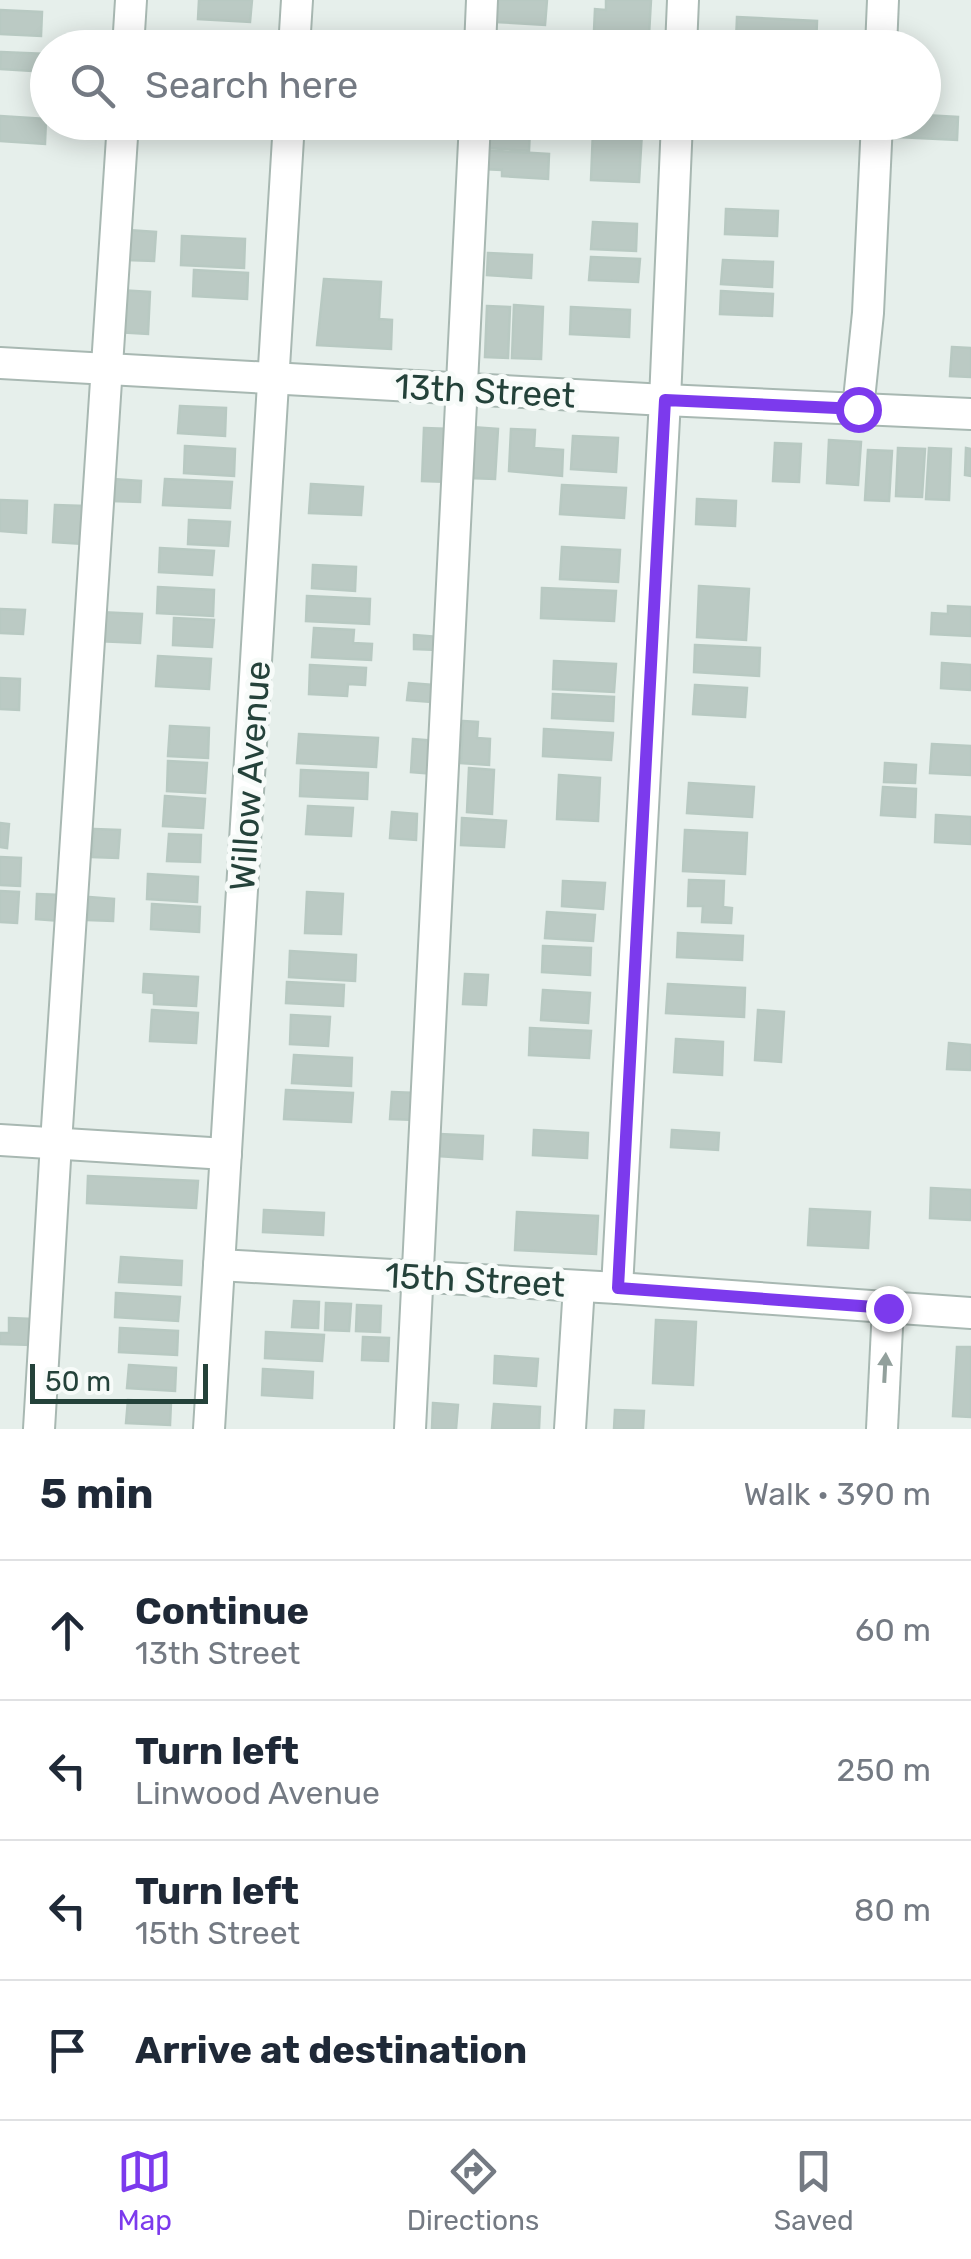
<!DOCTYPE html>
<html lang="en">
<head>
<meta charset="utf-8">
<style>
	:root { --surface:#fff; --page:#f6f6f7; --text:#1f2937; --muted:#747a83; --line:#e0e1e3; --accent:#7c3aed }
	body { margin:0; font-family:Rubik,sans-serif; background:var(--page); color:var(--text) }
	.scale { position:absolute; left:30px; bottom:25px; width:178px; box-sizing:border-box; padding-left:10px; border:5px solid #24423a; border-top:0; font-size:28px; line-height:35px; white-space:nowrap; color:#24423a; -webkit-text-stroke:8px #f7fbf9; paint-order:stroke }
	.stop { position:absolute; width:30px; height:30px; margin:-22px; border:8px solid #7c3aed; border-radius:50%; background:#fff }
	.stop.end { background:#7c3aed; border-color:#fff; box-shadow:0 2px 10px #0008 }
	.list { margin:0; padding:0; list-style:none }
	h2 { display:flex; justify-content:space-between; align-items:center; height:130px; margin:0; padding:0 40px; font-size:42px }
	h2 small { font-size:32px; font-weight:400; color:var(--muted) }
	.list li { display:grid; grid-template-columns:65px 1fr auto; gap:30px; align-items:center; box-sizing:border-box; height:140px; padding:0 40px; border-top:2px solid var(--line) }
	.list b { display:block; font-size:38px; white-space:nowrap }
	.list p { margin:0; font-size:32px; white-space:nowrap; color:var(--muted) }
	.list em { font-size:32px; font-style:normal; color:var(--muted) }
	.icon { flex:none; width:55px; height:55px; fill:none; stroke:currentColor; stroke-width:2; stroke-linecap:round; stroke-linejoin:round }
	.map { position:relative; flex:none; width:971px; height:1429px; overflow:hidden }
	.search { position:absolute; background:var(--surface); box-shadow:0 5px 25px #0003; left:30px; right:30px; top:30px; height:110px; display:flex; align-items:center; gap:25px; box-sizing:border-box; padding:0 35px; border-radius:55px; color:var(--muted); font-size:38px }
	.sheet { height:690px; background:var(--surface) }
	nav { display:flex; justify-content:space-around; align-items:center; box-sizing:border-box; height:140px; border-top:2px solid var(--line); background:var(--surface); font-size:28px; color:var(--muted) }
	nav a { display:grid; justify-items:center; gap:5px }
	nav .on { color:var(--accent) }
	.map>svg:first-child { display:block }
	.building { fill:#bbcac4; stroke:#b8c9c2; stroke-width:2.5 }
	.lines { fill:none; stroke-linecap:round; stroke-linejoin:round }
	.minor-casing { stroke:#a8b8b2; stroke-width:34 }
	.minor { stroke:#fff; stroke-width:30 }
	.oneway { fill:#92a09c }
	.route { stroke:#7c3aed; stroke-width:12 }
	.labels { text-anchor:middle; stroke-width:10; stroke-linejoin:round; paint-order:stroke }
	.street-label { font-size:35px; fill:#24423a; stroke:#f7fbf9 }
</style>
</head>
<body>
<div class="map">
<svg width="971" height="1429" viewBox="0 0 971 1429">
	<rect width="100%" height="100%" fill="#e6efeb"/>
	<g class="building">
		<path d="M199,0H252L250,22L198,19Z"/>
		<path d="M497,0H547L545,25L496,22Z"/>
		<path d="M606,0H651L649,35L594,31L595,9L606,10Z"/>
		<path d="M0,10L42,12L41,36L0,34Z"/>
		<path d="M737,17L817,21L816,47L736,42Z"/>
		<path d="M498,36L522,38L521,48H498Z"/>
		<path d="M589,37L648,40V48H589Z"/>
		<path d="M1,52L48,54V72L0,69Z"/>
		<path d="M924,115L958,117L957,140L898,137L899,122H924Z"/>
		<path d="M0,116L46,119L45,144L0,141Z"/>
		<path d="M600,122H644V127L600,125Z"/>
		<path d="M489,125L530,128L529,151L488,148Z"/>
		<path d="M593,130L642,132L639,182L591,180Z"/>
		<path d="M483,150L549,154L548,179L502,176V170L482,169Z"/>
		<path d="M726,209L778,211L777,236L725,234Z"/>
		<path d="M593,222L637,224L636,251L591,249Z"/>
		<path d="M128,230L156,232L154,261L127,260Z"/>
		<path d="M182,236L245,239L244,268L181,265Z"/>
		<path d="M488,253L532,255L531,278L487,275Z"/>
		<path d="M591,257L640,259L638,282L589,280Z"/>
		<path d="M723,260L773,262L772,287L721,284Z"/>
		<path d="M194,270L248,273L247,299L193,296Z"/>
		<path d="M324,279L381,282L379,319L392,320L391,349L317,345Z"/>
		<path d="M119,290L150,292L148,334L116,332Z"/>
		<path d="M721,291L773,294L772,316L720,314Z"/>
		<path d="M514,305L543,307L541,359L512,358Z"/>
		<path d="M487,306L510,307L508,358L485,357Z"/>
		<path d="M571,307L630,310L629,337L570,334Z"/>
		<path d="M952,347L971,348V377L950,376Z"/>
		<path d="M180,406L226,408L225,436L178,433Z"/>
		<path d="M471,427L498,429L495,479L469,478Z"/>
		<path d="M424,428L452,429L449,482L422,481Z"/>
		<path d="M511,429L535,430L534,448L563,450L562,476L509,471Z"/>
		<path d="M573,436L618,438L616,472L571,469Z"/>
		<path d="M829,440L861,442L858,485L827,483Z"/>
		<path d="M775,443L801,444L799,482L773,481Z"/>
		<path d="M185,446L235,449L234,476L184,473Z"/>
		<path d="M898,448L925,449L922,497L896,496Z"/>
		<path d="M929,448L951,449L949,500L926,499Z"/>
		<path d="M966,448L971,449V476L965,475Z"/>
		<path d="M868,450L892,451L889,501L865,500Z"/>
		<path d="M113,479L141,481L140,502L112,501Z"/>
		<path d="M165,479L232,482L230,508L163,505Z"/>
		<path d="M311,484L363,487L361,515L309,513Z"/>
		<path d="M562,485L626,488L624,518L560,514Z"/>
		<path d="M697,499L736,501L735,526L696,524Z"/>
		<path d="M0,500L27,501L26,533L0,531Z"/>
		<path d="M55,505L85,506L83,544L53,542Z"/>
		<path d="M189,520L230,522L228,546L188,544Z"/>
		<path d="M562,547L620,550L618,582L560,579Z"/>
		<path d="M160,548L214,551L212,575L159,572Z"/>
		<path d="M313,565L356,567L355,591L312,588Z"/>
		<path d="M699,586L749,589L746,640L697,637Z"/>
		<path d="M158,587L214,590L213,616L157,613Z"/>
		<path d="M542,588L616,591L614,621L541,618Z"/>
		<path d="M307,596L370,599L369,624L306,621Z"/>
		<path d="M948,606L971,607V636L931,634L932,613L948,614Z"/>
		<path d="M0,609L25,610L23,634L0,633Z"/>
		<path d="M98,612L142,614L140,643L97,641Z"/>
		<path d="M174,618L214,620L212,647L173,645Z"/>
		<path d="M314,628L354,630L353,643L372,644L371,660L312,657Z"/>
		<path d="M414,635L438,637L437,650L414,649Z"/>
		<path d="M695,645L760,648L759,676L694,672Z"/>
		<path d="M158,656L211,659L209,689L156,686Z"/>
		<path d="M554,661L616,664L614,692L553,689Z"/>
		<path d="M942,663L971,665V690L941,688Z"/>
		<path d="M310,665L366,668L365,685L348,684L347,696L309,694Z"/>
		<path d="M0,678L20,679L19,710L0,709Z"/>
		<path d="M409,683L433,685L431,702L407,700Z"/>
		<path d="M695,685L747,688L745,717L693,714Z"/>
		<path d="M553,694L614,697L613,721L552,718Z"/>
		<path d="M463,721L478,722L477,738L490,739L489,765L461,763Z"/>
		<path d="M170,726L209,728L208,758L168,756Z"/>
		<path d="M544,729L613,733L611,760L543,756Z"/>
		<path d="M299,734L378,738L376,767L297,763Z"/>
		<path d="M413,739L436,741L434,774L411,772Z"/>
		<path d="M932,744L971,746V775L930,773Z"/>
		<path d="M168,761L207,763L205,793L167,791Z"/>
		<path d="M885,763L916,765L915,783L884,782Z"/>
		<path d="M469,768L494,770L492,814L467,812Z"/>
		<path d="M301,770L368,773L367,799L300,796Z"/>
		<path d="M559,775L600,778L598,821L557,819Z"/>
		<path d="M689,783L754,787L752,817L687,813Z"/>
		<path d="M883,787L916,789L915,817L881,815Z"/>
		<path d="M165,796L205,799L203,828L163,826Z"/>
		<path d="M308,806L353,808L351,836L306,834Z"/>
		<path d="M392,812L417,814L416,840L390,838Z"/>
		<path d="M936,815L971,817V844L935,842Z"/>
		<path d="M462,818L506,821L504,847L461,845Z"/>
		<path d="M0,823L9,824L7,848L0,847Z"/>
		<path d="M94,829L120,830L118,858L92,857Z"/>
		<path d="M685,830L747,833L745,874L683,871Z"/>
		<path d="M169,834L201,835L200,862L167,861Z"/>
		<path d="M0,857L21,858L20,886L0,885Z"/>
		<path d="M148,874L198,877L197,902L147,899Z"/>
		<path d="M689,880L724,881L723,907L732,908L731,923L702,922L703,906H688Z"/>
		<path d="M563,881L605,883L603,909L562,906Z"/>
		<path d="M0,891L19,892L17,923L0,922Z"/>
		<path d="M307,892L343,894L341,934L305,933Z"/>
		<path d="M37,894L61,895L60,921L36,919Z"/>
		<path d="M89,897L114,899L113,921L88,920Z"/>
		<path d="M152,904L200,907L199,932L151,929Z"/>
		<path d="M547,912L595,915L593,941L545,938Z"/>
		<path d="M678,933L743,936L742,960L677,957Z"/>
		<path d="M543,946L591,948L590,975L542,972Z"/>
		<path d="M290,951L356,955L355,981L289,977Z"/>
		<path d="M144,974L198,977L196,1006L154,1004V993L143,992Z"/>
		<path d="M465,974L488,975L486,1005L463,1004Z"/>
		<path d="M287,982L344,985L343,1006L286,1003Z"/>
		<path d="M668,984L745,988L744,1017L666,1013Z"/>
		<path d="M543,990L590,993L588,1023L541,1020Z"/>
		<path d="M152,1010L198,1013L196,1043L150,1041Z"/>
		<path d="M758,1010L784,1012L781,1062L755,1060Z"/>
		<path d="M291,1015L330,1017L328,1046L290,1044Z"/>
		<path d="M530,1028L591,1031L589,1058L529,1055Z"/>
		<path d="M676,1039L723,1042L722,1075L674,1072Z"/>
		<path d="M949,1043L971,1045V1070L947,1069Z"/>
		<path d="M294,1055L352,1058L351,1086L292,1083Z"/>
		<path d="M286,1090L353,1093L351,1122L284,1119Z"/>
		<path d="M392,1092L417,1093L416,1120L390,1119Z"/>
		<path d="M534,1130L588,1133L587,1158L533,1155Z"/>
		<path d="M672,1130L719,1133L718,1150L671,1147Z"/>
		<path d="M439,1134L483,1136L482,1159L438,1156Z"/>
		<path d="M88,1176L198,1181L196,1208L87,1203Z"/>
		<path d="M931,1188L971,1190V1220L930,1218Z"/>
		<path d="M810,1209L870,1212L868,1248L808,1245Z"/>
		<path d="M264,1210L324,1213L323,1235L263,1232Z"/>
		<path d="M517,1212L598,1216L596,1254L515,1250Z"/>
		<path d="M121,1257L182,1261L181,1285L119,1282Z"/>
		<path d="M116,1293L180,1297L178,1321L115,1317Z"/>
		<path d="M294,1301L319,1302L318,1328L292,1327Z"/>
		<path d="M326,1303L351,1304L349,1331L325,1330Z"/>
		<path d="M357,1305L381,1306L380,1332L356,1331Z"/>
		<path d="M9,1318L33,1319L32,1345L0,1344V1333H9Z"/>
		<path d="M656,1320L696,1322L693,1385L653,1383Z"/>
		<path d="M120,1328L178,1331L177,1355L119,1352Z"/>
		<path d="M266,1332L324,1335L322,1361L265,1358Z"/>
		<path d="M363,1337L389,1338L388,1361L362,1360Z"/>
		<path d="M957,1347H971V1417L953,1416Z"/>
		<path d="M495,1356L538,1359L536,1386L494,1383Z"/>
		<path d="M129,1365L176,1368L175,1391L127,1388Z"/>
		<path d="M263,1369L313,1372L312,1398L262,1395Z"/>
		<path d="M128,1400L171,1402L170,1425L126,1423Z"/>
		<path d="M433,1403L458,1405L456,1429H432Z"/>
		<path d="M494,1404L540,1407L539,1429H492Z"/>
		<path d="M615,1410L644,1411L643,1429H614Z"/>
	</g>
	<g class="lines">
		<g class="minor-casing">
			<g id="minor">
				<path d="M128,48L131,0"/>
				<path d="M294,48L297,0"/>
				<path d="M480,48L482,0"/>
				<path d="M681,48L683,0"/>
				<path d="M881,48L883,0"/>
				<path d="M0,363L665,400L971,414"/>
				<path d="M858,409L868,313L877,122"/>
				<path d="M0,1140L226,1154"/>
				<path d="M219,1265L617,1288L971,1313"/>
				<path d="M617,1288L665,400L677,122"/>
				<path d="M39,1429L56,1143L123,122"/>
				<path d="M209,1429L289,122"/>
				<path d="M410,1429L475,122"/>
				<path d="M570,1429L579,1286"/>
				<path d="M882,1429L888,1307"/>
			</g>
		</g>
		<use href="#minor" class="minor"/>
	</g>
	<defs><path id="oneway-solid" d="M-6-.8H1V-3.2L6.5 0L1 3.2V.8H-6Z" transform="scale(2.5)"/></defs>
	<use class="oneway" href="#oneway-solid" transform="translate(885 1368) rotate(-87)"/>
	<g class="lines">
		<path class="route" d="M858,409L665,400L618,1288L888,1308"/>
	</g>
	<g class="labels">
		<g class="street-label">
			<text transform="translate(485 391) rotate(3)" y="12">13th Street</text>
			<text transform="translate(250 776) rotate(-86)" y="12">Willow Avenue</text>
			<text transform="translate(475 1280) rotate(3)" y="12">15th Street</text>
		</g>
	</g>
</svg>
<div class="scale">50 m</div>
<div class="stop" style="left:858px;top:409px"></div>
<div class="stop end" style="left:888px;top:1308px"></div>
<div class="search"><svg class="icon" aria-label="search" viewBox="0 0 24 24"><circle cx="10" cy="10" r="6"/><path d="M15 15l6 6"/></svg>Search here</div>
</div>
<section class="sheet">
<h2>5 min<small>Walk · 390 m</small></h2>
<ul class="list">
<li><svg class="icon" aria-label="ahead" viewBox="0 0 24 24"><path d="M12 20V5M6 11l6-6 6 6"/></svg><div><b>Continue</b><p>13th Street</p></div><em>60 m</em></li>
<li><svg class="icon" aria-label="left" viewBox="0 0 24 24"><path d="M17 20v-9H6M10 6l-5 5 5 5"/></svg><div><b>Turn left</b><p>Linwood Avenue</p></div><em>250 m</em></li>
<li><svg class="icon" aria-label="left" viewBox="0 0 24 24"><path d="M17 20v-9H6M10 6l-5 5 5 5"/></svg><div><b>Turn left</b><p>15th Street</p></div><em>80 m</em></li>
<li><svg class="icon" aria-label="arrive" viewBox="0 0 24 24"><path d="M6 21V4h12l-3 4 3 4H6"/></svg><div><b>Arrive at destination</b></div></li>
</ul>
</section>
<nav>
<a class="on"><svg class="icon" aria-label="map" viewBox="0 0 24 24"><path d="M3 6l6-2 6 2 6-2v14l-6 2-6-2-6 2zM9 4v14M15 6v14"/></svg>Map</a>
<a><svg class="icon" aria-label="directions" viewBox="0 0 24 24"><path d="M12 3l9 9-9 9-9-9zM9 14v-3h6M13 9l2 2-2 2"/></svg>Directions</a>
<a><svg class="icon" aria-label="saved" viewBox="0 0 24 24"><path d="M7 4h10v16l-5-4-5 4z"/></svg>Saved</a>
</nav>
</body>
</html>
